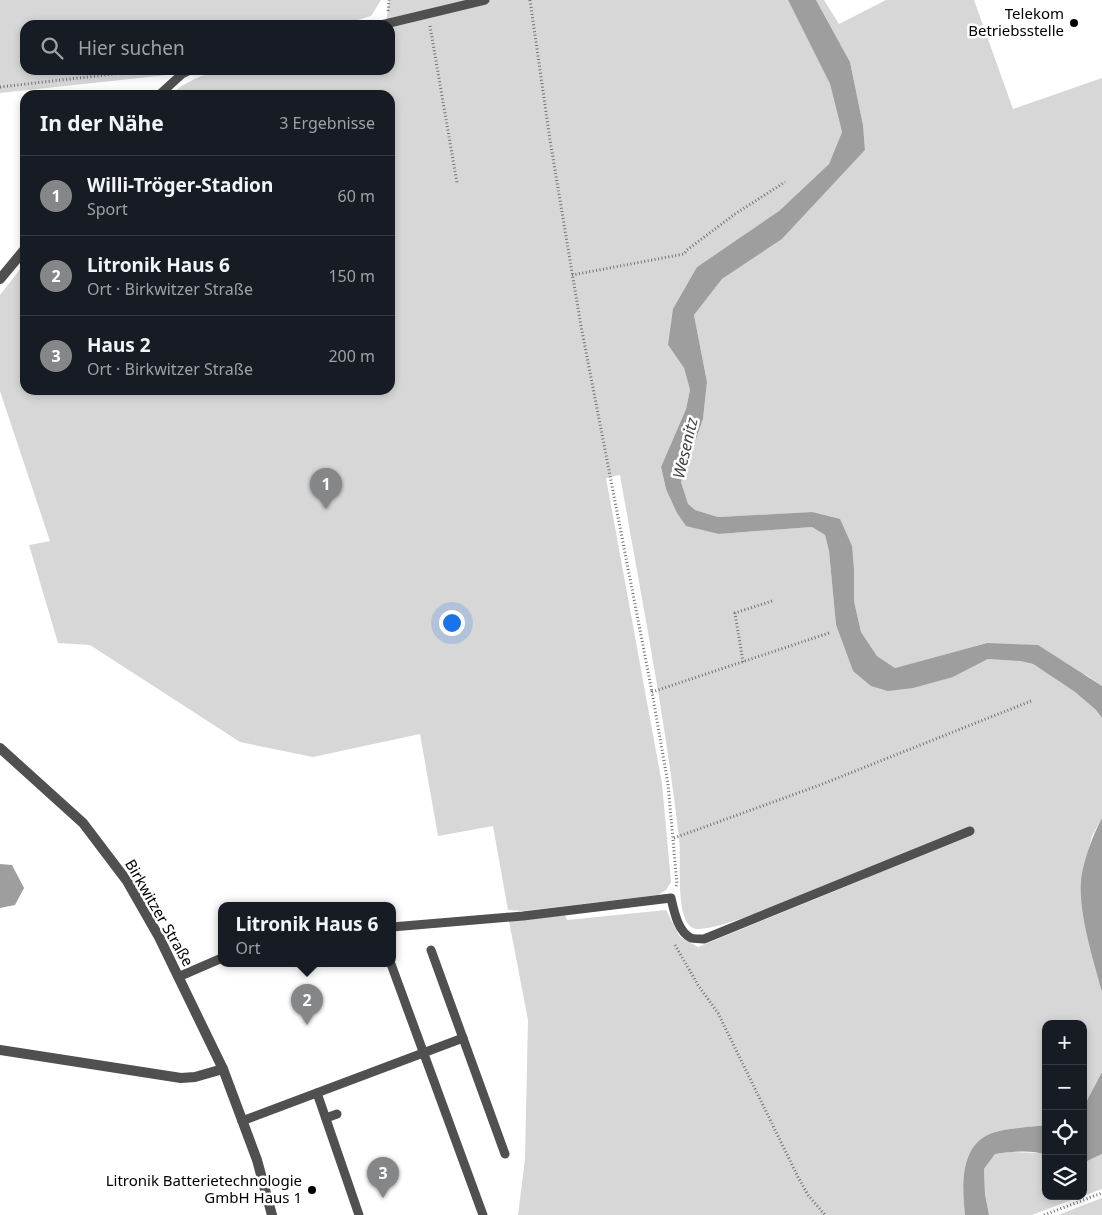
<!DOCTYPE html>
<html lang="de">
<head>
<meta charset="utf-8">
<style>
	:root { --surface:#171b24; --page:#242831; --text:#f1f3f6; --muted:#9ea1a6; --line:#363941; --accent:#858687 }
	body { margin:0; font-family:"Noto Sans",sans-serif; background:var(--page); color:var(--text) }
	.controls { position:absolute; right:15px; bottom:15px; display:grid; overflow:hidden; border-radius:10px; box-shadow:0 2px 8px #0003 }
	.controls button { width:45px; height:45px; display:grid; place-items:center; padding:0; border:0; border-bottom:1px solid var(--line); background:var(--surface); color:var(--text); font:25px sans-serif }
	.you { position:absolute; left:451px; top:622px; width:18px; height:18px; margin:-12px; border:4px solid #fff; border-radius:50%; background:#1a73e8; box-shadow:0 0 0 8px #1a73e833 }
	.badge { display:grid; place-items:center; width:32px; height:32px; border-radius:50%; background:var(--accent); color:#fff; font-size:16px; font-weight:700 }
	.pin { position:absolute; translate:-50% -41px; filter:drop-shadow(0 1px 2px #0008) }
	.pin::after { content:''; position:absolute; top:26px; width:18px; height:15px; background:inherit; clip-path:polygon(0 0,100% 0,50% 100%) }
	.popup { position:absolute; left:218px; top:902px; width:178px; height:65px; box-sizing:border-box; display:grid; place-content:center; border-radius:10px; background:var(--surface); filter:drop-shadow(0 1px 4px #0005); font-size:16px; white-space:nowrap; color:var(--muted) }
	.popup b { font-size:19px; color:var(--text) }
	.popup::after { content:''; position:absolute; left:50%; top:100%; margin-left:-10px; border:10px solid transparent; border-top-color:var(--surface) }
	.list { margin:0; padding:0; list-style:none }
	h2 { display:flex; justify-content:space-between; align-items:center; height:65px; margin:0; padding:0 20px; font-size:21px }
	h2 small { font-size:16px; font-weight:400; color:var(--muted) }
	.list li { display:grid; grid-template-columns:32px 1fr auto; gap:15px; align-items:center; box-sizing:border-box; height:80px; padding:0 20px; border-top:1px solid var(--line) }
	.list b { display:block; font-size:19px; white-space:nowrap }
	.list p { margin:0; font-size:16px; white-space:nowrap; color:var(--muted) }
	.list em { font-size:16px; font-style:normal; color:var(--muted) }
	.icon { flex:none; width:28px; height:28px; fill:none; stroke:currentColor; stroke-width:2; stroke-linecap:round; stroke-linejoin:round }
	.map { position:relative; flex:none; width:1102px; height:1215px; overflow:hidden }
	.search { position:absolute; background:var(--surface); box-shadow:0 2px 8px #0003; left:20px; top:20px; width:375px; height:55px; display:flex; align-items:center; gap:12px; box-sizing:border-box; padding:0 18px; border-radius:15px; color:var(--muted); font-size:19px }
	.panel { position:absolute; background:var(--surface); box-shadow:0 2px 8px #0003; left:20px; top:90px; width:375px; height:305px; border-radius:15px }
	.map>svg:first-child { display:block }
	.green { fill:#d7d7d7 }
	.water { fill:#9e9e9e }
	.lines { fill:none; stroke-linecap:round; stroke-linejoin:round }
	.path { stroke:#727272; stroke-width:3; stroke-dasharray:1 2.5; stroke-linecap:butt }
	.lane { stroke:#505050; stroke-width:9 }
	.street { stroke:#505050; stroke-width:10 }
	.poi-dot { fill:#000; stroke:#fff; stroke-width:2 }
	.labels { text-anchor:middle; stroke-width:5; stroke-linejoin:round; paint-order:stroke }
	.poi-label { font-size:15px; fill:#000; stroke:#fff; text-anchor:end }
	.street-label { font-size:15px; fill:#000; stroke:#fff }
	.water-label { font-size:16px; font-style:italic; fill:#3f3f3f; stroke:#fff }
</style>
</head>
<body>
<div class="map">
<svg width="1102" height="1215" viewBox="0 0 1102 1215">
	<rect width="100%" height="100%" fill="#fff"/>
	<g class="green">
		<path d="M0,0H381L371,16L341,25H25V70H171L167,75L0,93Z"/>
		<path d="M389,0H788L830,84L842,132L829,164L779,211L697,267L668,345L684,368L690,390L686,409L661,467L666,489L719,534L812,527L825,535L829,551L836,625L853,671L953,677L988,659L1020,661L1033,664L1075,692L1096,710L1102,718V818L1092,836L1082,874V901L1088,939L1102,992V1072L1083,1108V1024H1046V1125C1031,1127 1005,1128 992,1133C959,1145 962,1187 965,1215H518L525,1159L528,1020L509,921L565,915L567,920L666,910L680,937L698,947L867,878L864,869C838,880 712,937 693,928C674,919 682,857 679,838C665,716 641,596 620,475L606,478L662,784L671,882L666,890L658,895L523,911L508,910L493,826L438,836L420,734L313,757L240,742L90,645L58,643L29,545L50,541L0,391V295L25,263V390H390V95H170C185,82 201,75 220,70H390V25L386,24Z"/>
		<path d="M816,0H824L839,24L886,0H974L1013,109L1102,78V686L1086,675L987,643L895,668L877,656L861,632L854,601V570L812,512L718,517L695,510L687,504L681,482L703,419L707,382L694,315L722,279L782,239L865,150L863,125L850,62Z"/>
		<path d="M1010,1152L1040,1153L1046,1155V1196H1082L1032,1215H989L985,1194L984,1169L995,1154Z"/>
		<path d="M1102,1154V1189L1083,1196V1163Z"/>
		<path d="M1102,1198V1215H1058Z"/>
	</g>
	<g class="water">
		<path d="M788,0H816L850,62L863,125L865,150L782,239L722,279L694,315L707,382L703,419L681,482L688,504L695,510L718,517L812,512L840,519L852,546L854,570V601L861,632L877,656L895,668L987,643L1038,645L1102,686V718L1096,710L1075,692L1033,664L1020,661L988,659L953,677L913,688L888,691L871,686L853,671L836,625L829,551L825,535L812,527L719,534L686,526L677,513L666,489L661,467L686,409L690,390L684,368L668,345L673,309L697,267L779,211L829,164L842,132L830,84Z"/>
		<path d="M1102,818V992C1093,958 1076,907 1082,873C1086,854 1093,835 1102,818Z"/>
		<path d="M0,864L12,865L24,888L15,905L0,908Z"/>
		<path d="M1102,1072V1154L1083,1163V1108Z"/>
		<path d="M1046,1125V1155C1031,1149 1010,1152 995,1154L984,1169L985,1194L989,1215H965C962,1187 959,1145 992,1133C1005,1128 1031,1127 1046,1125Z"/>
	</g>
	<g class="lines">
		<g class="path">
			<path d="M530,0L550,140L581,326L652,692"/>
			<path d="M388,11L389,0"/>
			<path d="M430,26L457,183"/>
			<path d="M0,87L148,70"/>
			<path d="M572,275L684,254L687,250L735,214L785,182"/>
			<path d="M743,662L735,613L772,601"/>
			<path d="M674,838L820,785L1031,701"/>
			<path d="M676,886L677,884L668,784L652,692L829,633"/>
			<path d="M675,945L698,985L718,1013L798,1177L808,1195L825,1215"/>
			<path d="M1044,1215L1102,1193"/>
		</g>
		<g class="lane">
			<path d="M381,25L485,0"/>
			<path d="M159,95L182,74L190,70"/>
			<path d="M392,927L523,916L671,898C674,911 678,932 691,938C695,939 700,939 704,939L970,831"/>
			<path d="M431,950L505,1154"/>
			<path d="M391,964L483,1215"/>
			<path d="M178,977L222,958"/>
			<path d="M317,1093L359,1215"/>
			<path d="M326,1118L337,1114"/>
			<path d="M242,1121L463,1038"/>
		</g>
		<g class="street">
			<path d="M0,279L25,249"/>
			<path d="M0,748L83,823L127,881L159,937L223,1069L257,1160L272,1215"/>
			<path d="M0,1050L181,1078L195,1077L223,1069"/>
		</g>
	</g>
	<g class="poi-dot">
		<circle cx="1074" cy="23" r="5"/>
		<circle cx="312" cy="1190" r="5"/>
	</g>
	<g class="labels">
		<g class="poi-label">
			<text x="1064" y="19">Telekom<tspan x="1064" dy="17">Betriebsstelle</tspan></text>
			<text x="302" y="1186">Litronik Batterietechnologie<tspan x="302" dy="17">GmbH Haus 1</tspan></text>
		</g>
		<g class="street-label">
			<text transform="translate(159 913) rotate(60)" y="5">Birkwitzer Straße</text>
		</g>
		<g class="water-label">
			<text transform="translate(685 448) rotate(-77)" y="6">Wesenitz</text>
		</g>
	</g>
</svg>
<div class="controls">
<button>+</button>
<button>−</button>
<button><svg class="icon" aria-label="locate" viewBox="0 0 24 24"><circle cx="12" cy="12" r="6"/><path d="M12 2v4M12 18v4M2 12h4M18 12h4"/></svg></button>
<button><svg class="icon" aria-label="layers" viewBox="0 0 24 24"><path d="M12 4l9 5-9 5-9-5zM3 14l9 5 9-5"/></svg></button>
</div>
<div class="you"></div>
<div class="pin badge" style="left:326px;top:509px">1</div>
<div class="pin badge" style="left:307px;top:1025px">2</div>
<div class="popup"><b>Litronik Haus 6</b>Ort</div>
<div class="pin badge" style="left:383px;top:1198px">3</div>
<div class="search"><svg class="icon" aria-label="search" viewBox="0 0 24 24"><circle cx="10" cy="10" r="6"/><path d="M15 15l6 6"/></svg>Hier suchen</div>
<section class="panel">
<h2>In der Nähe<small>3 Ergebnisse</small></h2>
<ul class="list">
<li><span class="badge">1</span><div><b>Willi-Tröger-Stadion</b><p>Sport</p></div><em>60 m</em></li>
<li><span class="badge">2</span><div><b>Litronik Haus 6</b><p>Ort · Birkwitzer Straße</p></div><em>150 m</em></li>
<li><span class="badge">3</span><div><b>Haus 2</b><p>Ort · Birkwitzer Straße</p></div><em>200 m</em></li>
</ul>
</section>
</div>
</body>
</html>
